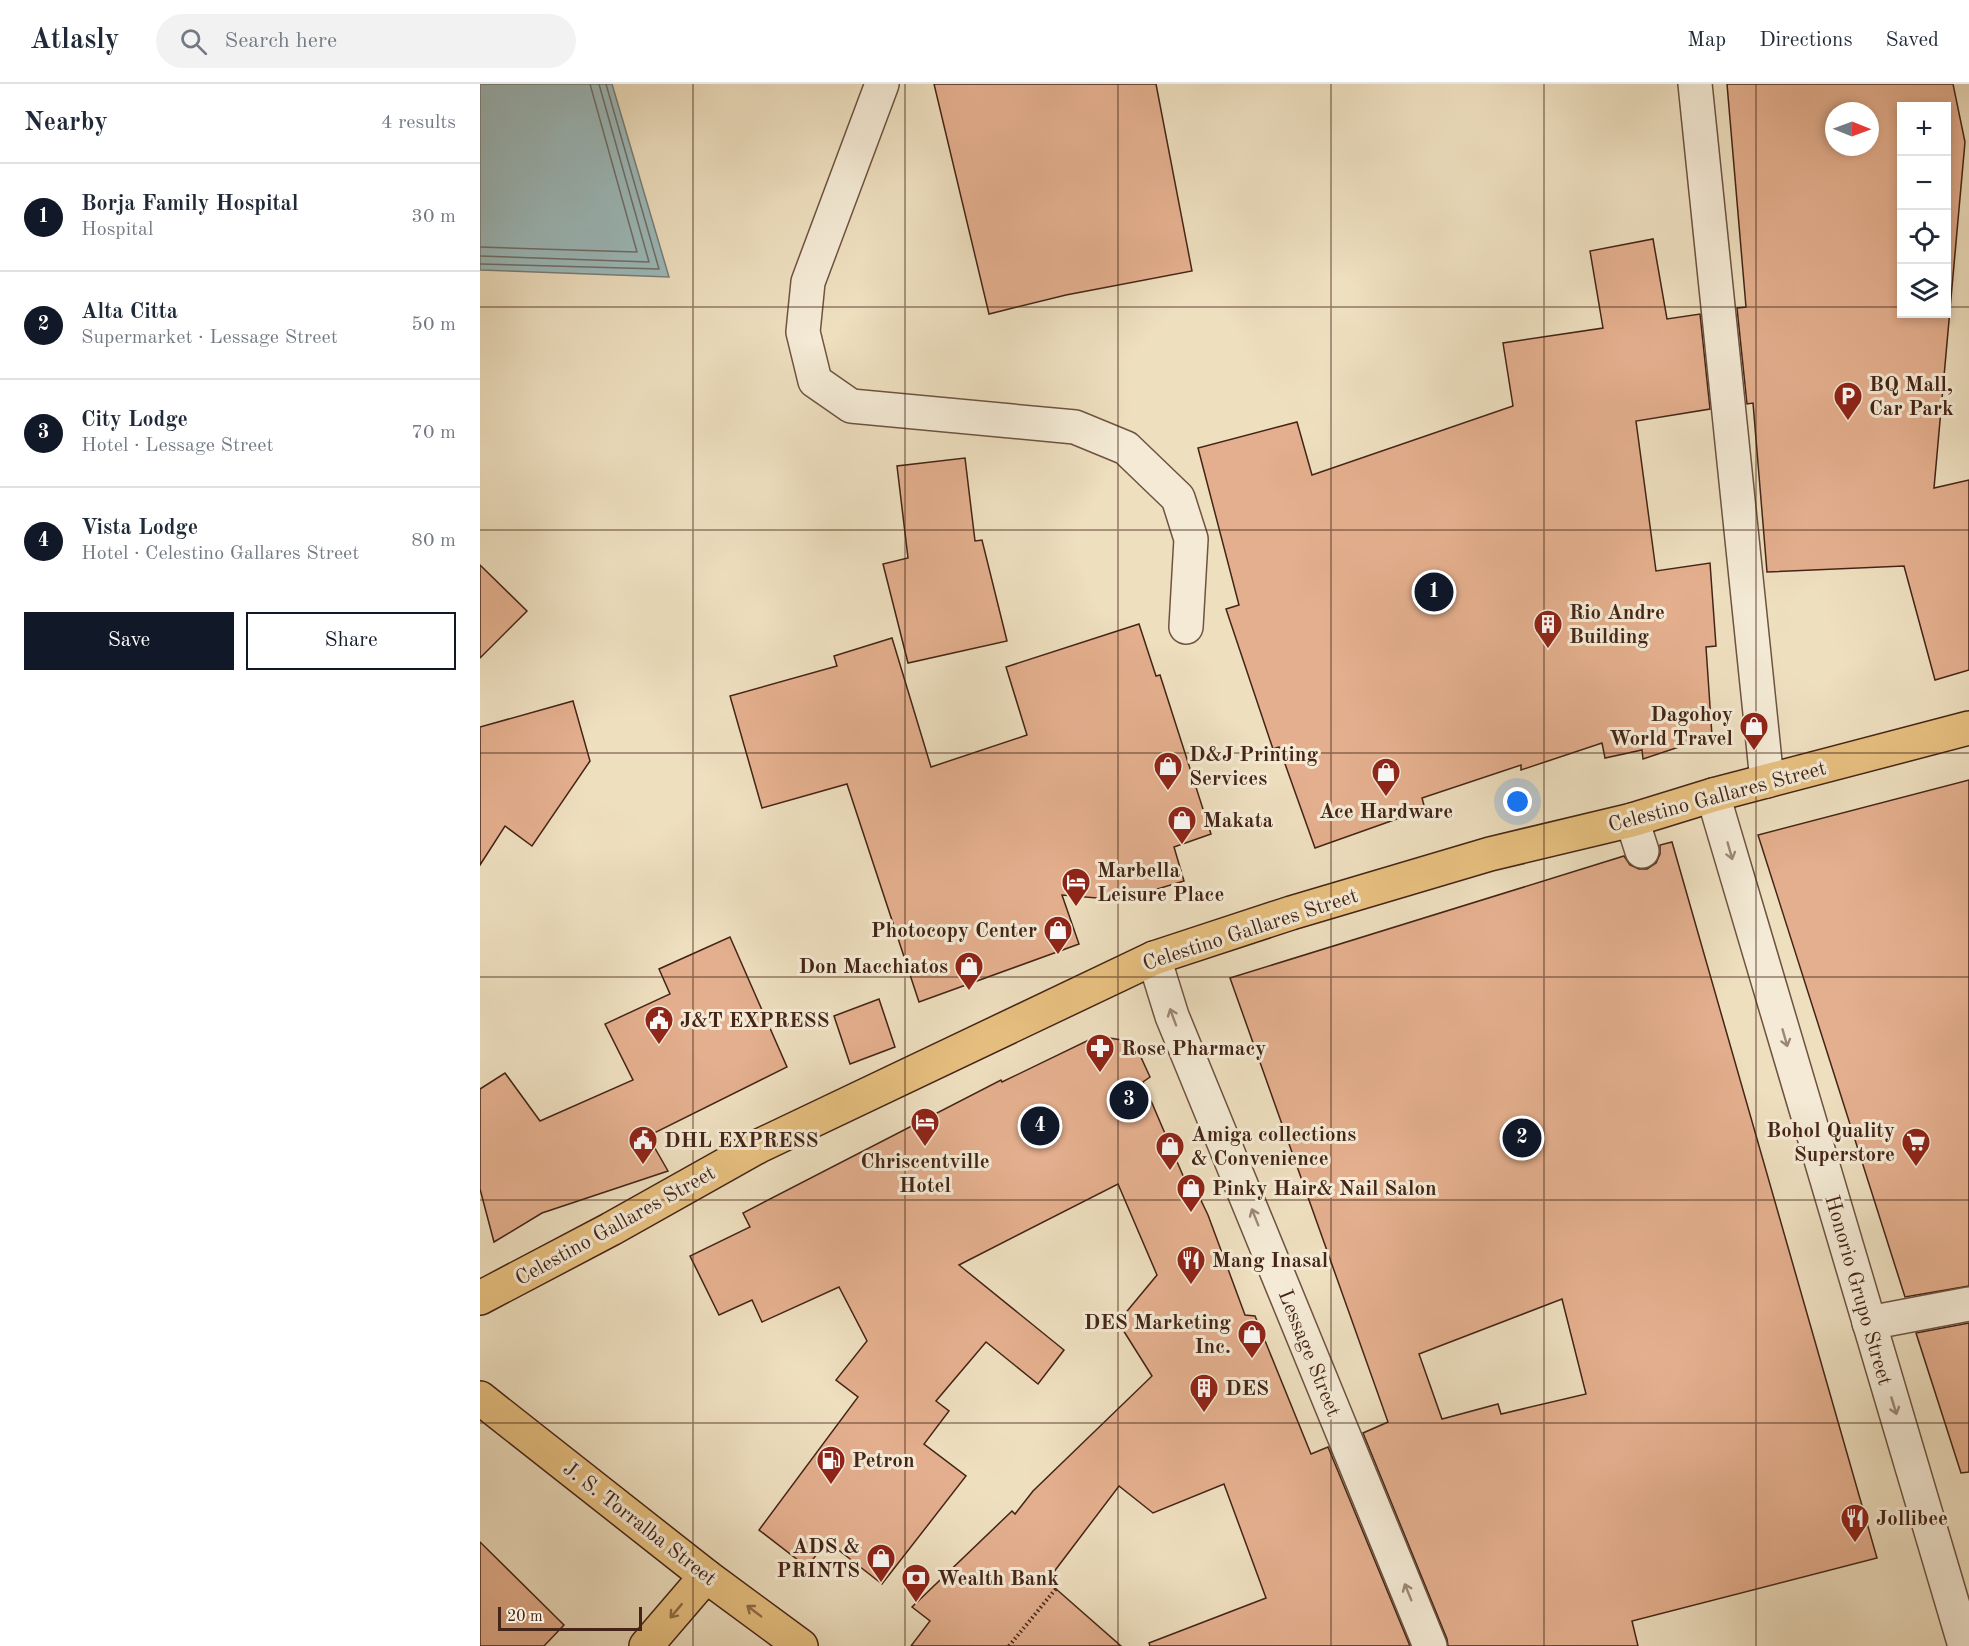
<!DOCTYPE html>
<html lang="en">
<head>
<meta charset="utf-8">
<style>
	:root { --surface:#fff; --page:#f2f2f3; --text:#1f2937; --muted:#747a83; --line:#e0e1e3; --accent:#111827 }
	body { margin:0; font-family:"Old Standard TT",serif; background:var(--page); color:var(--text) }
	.controls { position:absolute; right:18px; top:18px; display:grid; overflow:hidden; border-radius:0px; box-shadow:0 3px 9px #0003 }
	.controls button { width:54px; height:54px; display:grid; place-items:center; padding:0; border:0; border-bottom:2px solid var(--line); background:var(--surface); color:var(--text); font:30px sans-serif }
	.compass { position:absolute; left:1345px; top:18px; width:54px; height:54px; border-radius:50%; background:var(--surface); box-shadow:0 3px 9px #0003; rotate:91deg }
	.scale { position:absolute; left:18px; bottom:15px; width:144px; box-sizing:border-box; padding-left:6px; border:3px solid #442416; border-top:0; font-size:16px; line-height:21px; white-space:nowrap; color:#442416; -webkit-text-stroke:4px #f4ead5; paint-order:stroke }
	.you { position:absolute; left:1038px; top:718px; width:21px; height:21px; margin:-15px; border:4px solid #fff; border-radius:50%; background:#1a73e8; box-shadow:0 0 0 9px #1a73e833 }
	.badge { display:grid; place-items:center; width:39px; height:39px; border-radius:50%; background:var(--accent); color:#fff; font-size:20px; font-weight:700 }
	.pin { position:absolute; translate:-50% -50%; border:3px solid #fff; box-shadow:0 2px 6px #0006 }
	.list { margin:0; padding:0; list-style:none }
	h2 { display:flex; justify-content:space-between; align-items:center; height:78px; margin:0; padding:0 24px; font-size:26px }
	h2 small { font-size:20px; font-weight:400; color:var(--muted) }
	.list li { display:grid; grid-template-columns:39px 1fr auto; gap:18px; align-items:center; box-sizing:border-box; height:108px; padding:0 24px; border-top:2px solid var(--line) }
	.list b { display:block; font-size:22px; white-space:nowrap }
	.list p { margin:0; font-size:20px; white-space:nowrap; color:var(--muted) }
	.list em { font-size:20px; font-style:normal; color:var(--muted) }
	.actions { display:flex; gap:12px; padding:18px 24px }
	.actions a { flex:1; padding:14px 0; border:2px solid var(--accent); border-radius:0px; text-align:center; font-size:21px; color:var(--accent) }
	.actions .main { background:var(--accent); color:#fff }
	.icon { flex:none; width:33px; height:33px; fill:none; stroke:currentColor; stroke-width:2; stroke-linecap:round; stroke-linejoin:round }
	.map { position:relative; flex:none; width:1489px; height:1562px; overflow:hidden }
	header { display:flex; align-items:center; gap:36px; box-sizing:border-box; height:84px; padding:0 30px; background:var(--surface); border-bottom:2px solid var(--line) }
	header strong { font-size:28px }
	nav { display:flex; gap:33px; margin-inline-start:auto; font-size:21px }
	.search { width:420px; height:54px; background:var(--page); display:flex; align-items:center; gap:15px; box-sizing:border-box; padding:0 21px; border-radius:33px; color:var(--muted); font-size:22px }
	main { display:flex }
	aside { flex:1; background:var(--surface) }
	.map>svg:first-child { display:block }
	.water { fill:#9cbabb; stroke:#797e79; stroke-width:1.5 }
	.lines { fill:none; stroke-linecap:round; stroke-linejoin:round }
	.shore { stroke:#706f68; stroke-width:1.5 }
	.building { fill:#e4af8e; stroke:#442416; stroke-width:1.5; fill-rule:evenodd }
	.minor-casing { stroke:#6e5340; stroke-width:36 }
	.major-casing { stroke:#442416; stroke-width:36 }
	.path { stroke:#442416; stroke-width:4; stroke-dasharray:1.5 3; stroke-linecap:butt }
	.minor { stroke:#f4ead5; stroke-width:33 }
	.major { stroke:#e7c080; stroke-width:33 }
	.oneway { stroke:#9c8776 }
	.oneway2 { stroke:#8d6a46 }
	.grid { fill:none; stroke:#442416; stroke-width:1.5; stroke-opacity:0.55 }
	.labels { text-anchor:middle; stroke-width:6; stroke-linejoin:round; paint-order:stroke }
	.poi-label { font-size:21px; font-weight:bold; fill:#442416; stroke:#f4ead5; text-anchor:start }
	.street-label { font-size:21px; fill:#442416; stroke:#f4ead5 }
</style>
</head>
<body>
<header>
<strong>Atlasly</strong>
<div class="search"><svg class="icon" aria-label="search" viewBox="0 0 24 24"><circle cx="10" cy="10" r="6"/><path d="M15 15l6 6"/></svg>Search here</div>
<nav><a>Map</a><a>Directions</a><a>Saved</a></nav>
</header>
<main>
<aside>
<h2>Nearby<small>4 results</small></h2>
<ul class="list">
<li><span class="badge">1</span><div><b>Borja Family Hospital</b><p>Hospital</p></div><em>30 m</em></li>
<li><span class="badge">2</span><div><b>Alta Citta</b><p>Supermarket · Lessage Street</p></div><em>50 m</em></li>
<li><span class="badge">3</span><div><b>City Lodge</b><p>Hotel · Lessage Street</p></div><em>70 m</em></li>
<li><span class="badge">4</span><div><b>Vista Lodge</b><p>Hotel · Celestino Gallares Street</p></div><em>80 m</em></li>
</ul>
<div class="actions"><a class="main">Save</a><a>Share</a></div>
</aside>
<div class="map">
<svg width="1489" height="1562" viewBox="0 0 1489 1562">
	<rect width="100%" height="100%" fill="#eedfbf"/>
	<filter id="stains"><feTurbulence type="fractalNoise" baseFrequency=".00333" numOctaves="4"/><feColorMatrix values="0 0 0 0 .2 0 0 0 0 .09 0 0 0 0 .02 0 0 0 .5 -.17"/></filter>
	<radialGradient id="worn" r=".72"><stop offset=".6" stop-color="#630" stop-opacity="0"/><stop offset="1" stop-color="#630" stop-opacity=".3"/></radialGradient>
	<path class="water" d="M0,0H132L189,193L0,186Z"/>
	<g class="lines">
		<g class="shore">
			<path d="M0,163L157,168L110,0"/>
			<path d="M0,172L169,178L119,0"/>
			<path d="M0,180L179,185L126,0"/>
		</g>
	</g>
	<g class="building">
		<path d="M454,0H676L712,187L586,211L509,230Z"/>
		<path d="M1247,0H1473L1485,58L1454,404L1489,396V586L1455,596L1424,482L1287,488L1273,319L1267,320L1257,224L1266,223ZM1422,22H1467V230H1422ZM1354,27H1390V63H1354Z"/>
		<path d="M1173,155L1187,235L1220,230L1230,325L1156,337L1176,487L1230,479L1236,562L1226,563L1232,652L1163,675L1162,666L1125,674L1122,659L1041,686V681L942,714L945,725L835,764L799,663L793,665L746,525L759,521L718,364L817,338L832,391L1033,322L1023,259L1123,244L1110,167Z"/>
		<path d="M485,374L495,457L502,456L527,557L428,579L403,480L428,474L417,382Z"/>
		<path d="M0,481L47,527L0,574Z"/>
		<path d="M659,540L676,592L680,591L731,750L694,763L704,797L641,816L582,811L599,860L439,918L367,700L282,724L250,612L357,582L354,572L412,554L451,683L547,651L526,583Z"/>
		<path d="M93,617L110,677L52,762L25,742L0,781V643Z"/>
		<path d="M1489,696V1202L1425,1213L1278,751Z"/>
		<path d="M1192,758L1397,1474L1152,1537L1158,1562H968L967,1555L883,1349L908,1338L750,894L1144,772L1150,781L1159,785H1167L1176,779L1180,770V761ZM1082,1215L1106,1310L1021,1330L1018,1320L962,1335L939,1270Z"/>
		<path d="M250,853L307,983L168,1052L188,1087L62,1129L14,1158L0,1105V1005L25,989L60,1037L153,996L125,940L190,910L179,885Z"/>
		<path d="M399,915L415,963L370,980L354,932Z"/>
		<path d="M617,952L654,958L670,993L663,998L710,1108L715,1104L728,1131L765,1231L775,1232L831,1370L848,1363L930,1562H670L669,1559L786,1514L744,1400L673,1429L639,1402L567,1497L641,1562H431L450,1537L432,1523L532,1427L535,1430L553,1407L672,1292L638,1238L677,1191L638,1100L479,1181L584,1266L558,1300L506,1258L456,1317L469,1327L444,1360L486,1392L402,1500L347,1457L327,1483L279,1446L378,1313L356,1296L387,1257L359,1203L282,1238L272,1216L239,1231L210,1172L270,1143L263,1129L521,996L522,998Z"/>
		<path d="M1489,1239V1388L1481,1389L1436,1249Z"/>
		<path d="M0,1458L84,1541L64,1562H0Z"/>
	</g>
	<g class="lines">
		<g class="minor-casing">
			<g id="minor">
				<path d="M402,0L328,198L323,248L335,297L371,322L595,343L646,364L698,414L711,455L706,543"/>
				<path d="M1215,0L1287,697"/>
				<path d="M1233,711L1485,1562"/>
				<path d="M1152,736L1162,767"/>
				<path d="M674,874L692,932L950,1562"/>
				<path d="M1389,1239L1489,1220"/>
			</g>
		</g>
		<g class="major-casing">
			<g id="major">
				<path d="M0,1214L131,1145L279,1062L674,874L811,829L1010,770L1152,736L1233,711L1489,644"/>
				<path d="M0,1314L226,1492L321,1562"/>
				<path d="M166,1562L226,1492"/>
			</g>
		</g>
		<path class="path" d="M529,1562L579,1501"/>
		<use href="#minor" class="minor"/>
		<use href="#major" class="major"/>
	</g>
	<defs><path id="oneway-shaft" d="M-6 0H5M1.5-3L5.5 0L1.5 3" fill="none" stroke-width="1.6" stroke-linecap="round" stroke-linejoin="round" transform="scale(1.5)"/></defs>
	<g class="oneway">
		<use href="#oneway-shaft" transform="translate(1250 767) rotate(74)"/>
		<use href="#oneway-shaft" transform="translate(693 933) rotate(-110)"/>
		<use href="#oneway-shaft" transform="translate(1305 954) rotate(74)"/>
		<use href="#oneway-shaft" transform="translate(775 1133) rotate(-112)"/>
		<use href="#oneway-shaft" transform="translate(1414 1322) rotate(73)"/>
		<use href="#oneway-shaft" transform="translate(928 1508) rotate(-112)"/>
	</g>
	<g class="oneway2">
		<use href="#oneway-shaft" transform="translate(196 1527) rotate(130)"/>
		<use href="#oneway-shaft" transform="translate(274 1527) rotate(-143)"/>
	</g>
	<path class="grid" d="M213,0V1562M425,0V1562M638,0V1562M851,0V1562M1064,0V1562M1276,0V1562M0,223H1422M1466,223H1489M0,446H1489M0,669H1489M0,893H1489M0,1116H1489M0,1339H1489"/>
	<defs>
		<g id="parking-pin" transform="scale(1.5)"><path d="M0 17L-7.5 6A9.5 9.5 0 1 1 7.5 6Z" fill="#8f2418" stroke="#f4ead5"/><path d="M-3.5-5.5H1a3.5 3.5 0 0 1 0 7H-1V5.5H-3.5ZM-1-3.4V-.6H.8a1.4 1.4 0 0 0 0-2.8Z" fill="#fff"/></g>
		<g id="building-pin" transform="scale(1.5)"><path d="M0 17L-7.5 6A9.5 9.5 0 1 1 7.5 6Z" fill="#8f2418" stroke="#f4ead5"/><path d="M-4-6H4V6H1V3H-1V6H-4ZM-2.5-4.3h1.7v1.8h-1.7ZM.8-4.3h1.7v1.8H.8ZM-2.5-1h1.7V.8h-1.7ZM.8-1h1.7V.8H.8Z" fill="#fff"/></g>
		<g id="shop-pin" transform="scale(1.5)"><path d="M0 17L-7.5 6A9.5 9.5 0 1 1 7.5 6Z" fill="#8f2418" stroke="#f4ead5"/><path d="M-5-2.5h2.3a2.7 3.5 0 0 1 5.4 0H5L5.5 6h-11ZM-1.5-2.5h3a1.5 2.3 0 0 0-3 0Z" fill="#fff"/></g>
		<g id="hotel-pin" transform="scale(1.5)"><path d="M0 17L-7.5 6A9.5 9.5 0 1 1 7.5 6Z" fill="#8f2418" stroke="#f4ead5"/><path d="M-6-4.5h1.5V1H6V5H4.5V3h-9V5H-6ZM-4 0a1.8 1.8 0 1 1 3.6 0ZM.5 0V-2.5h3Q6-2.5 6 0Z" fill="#fff"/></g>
		<g id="civic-pin" transform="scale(1.5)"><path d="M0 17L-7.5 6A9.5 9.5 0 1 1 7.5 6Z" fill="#8f2418" stroke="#f4ead5"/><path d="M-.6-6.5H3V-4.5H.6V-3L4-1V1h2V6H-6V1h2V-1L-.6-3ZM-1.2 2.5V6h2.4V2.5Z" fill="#fff"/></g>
		<g id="pharmacy-pin" transform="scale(1.5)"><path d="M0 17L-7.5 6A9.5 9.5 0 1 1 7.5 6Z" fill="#8f2418" stroke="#f4ead5"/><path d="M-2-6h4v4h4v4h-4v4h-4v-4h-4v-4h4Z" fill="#fff"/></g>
		<g id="supermarket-pin" transform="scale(1.5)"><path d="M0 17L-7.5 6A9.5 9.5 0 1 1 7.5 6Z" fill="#8f2418" stroke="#f4ead5"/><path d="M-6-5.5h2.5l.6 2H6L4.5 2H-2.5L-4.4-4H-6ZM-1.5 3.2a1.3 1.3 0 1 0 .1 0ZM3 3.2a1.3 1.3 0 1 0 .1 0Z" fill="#fff"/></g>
		<g id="restaurant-pin" transform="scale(1.5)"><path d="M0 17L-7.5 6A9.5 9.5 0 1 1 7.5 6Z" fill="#8f2418" stroke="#f4ead5"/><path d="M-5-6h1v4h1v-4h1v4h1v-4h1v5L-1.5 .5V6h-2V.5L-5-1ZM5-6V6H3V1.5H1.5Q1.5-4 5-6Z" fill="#fff"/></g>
		<g id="fuel-pin" transform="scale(1.5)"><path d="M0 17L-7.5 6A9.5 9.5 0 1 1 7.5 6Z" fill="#8f2418" stroke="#f4ead5"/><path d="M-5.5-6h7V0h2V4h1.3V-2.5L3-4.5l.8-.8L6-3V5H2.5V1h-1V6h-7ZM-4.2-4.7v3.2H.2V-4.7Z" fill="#fff"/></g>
		<g id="bank-pin" transform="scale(1.5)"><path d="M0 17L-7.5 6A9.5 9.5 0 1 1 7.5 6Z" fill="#8f2418" stroke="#f4ead5"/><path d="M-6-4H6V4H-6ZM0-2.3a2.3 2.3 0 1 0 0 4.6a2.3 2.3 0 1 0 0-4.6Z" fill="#fff"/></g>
	</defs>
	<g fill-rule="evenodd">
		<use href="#parking-pin" x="1368" y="312"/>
		<use href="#building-pin" x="1068" y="540"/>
		<use href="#shop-pin" x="1274" y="642"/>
		<use href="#shop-pin" x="688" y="682"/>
		<use href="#shop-pin" x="906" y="688"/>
		<use href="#shop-pin" x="702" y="736"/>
		<use href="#hotel-pin" x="596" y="798"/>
		<use href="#shop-pin" x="578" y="846"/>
		<use href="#shop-pin" x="489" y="882"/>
		<use href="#civic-pin" x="179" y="936"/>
		<use href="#pharmacy-pin" x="620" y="964"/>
		<use href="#hotel-pin" x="445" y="1038"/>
		<use href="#civic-pin" x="163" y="1056"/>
		<use href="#supermarket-pin" x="1436" y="1058"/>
		<use href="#shop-pin" x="690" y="1062"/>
		<use href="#shop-pin" x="711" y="1104"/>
		<use href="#restaurant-pin" x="711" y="1176"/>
		<use href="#shop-pin" x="772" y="1250"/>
		<use href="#building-pin" x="724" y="1304"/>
		<use href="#fuel-pin" x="351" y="1376"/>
		<use href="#restaurant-pin" x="1375" y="1434"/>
		<use href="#shop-pin" x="401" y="1474"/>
		<use href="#bank-pin" x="436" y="1494"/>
	</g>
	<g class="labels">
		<g class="poi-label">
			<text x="1389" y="307">BQ Mall,<tspan x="1389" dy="24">Car Park</tspan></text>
			<text x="1089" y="535">Rio Andre<tspan x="1089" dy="24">Building</tspan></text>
			<text x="1253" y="637" text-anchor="end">Dagohoy<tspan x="1253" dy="24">World Travel</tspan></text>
			<text x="709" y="677">D&amp;J Printing<tspan x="709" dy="24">Services</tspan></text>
			<text x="906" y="734" text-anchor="middle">Ace Hardware</text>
			<text x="723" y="743">Makata</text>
			<text x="617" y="793">Marbella<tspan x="617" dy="24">Leisure Place</tspan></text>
			<text x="557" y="853" text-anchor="end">Photocopy Center</text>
			<text x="468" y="889" text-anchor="end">Don Macchiatos</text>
			<text x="200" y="943">J&amp;T EXPRESS</text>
			<text x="641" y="971">Rose Pharmacy</text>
			<text x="1415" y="1053" text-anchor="end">Bohol Quality<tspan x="1415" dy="24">Superstore</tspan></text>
			<text x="711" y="1057">Amiga collections<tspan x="711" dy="24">&amp; Convenience</tspan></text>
			<text x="184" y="1063">DHL EXPRESS</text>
			<text x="445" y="1084" text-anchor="middle">Chriscentville<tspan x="445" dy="24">Hotel</tspan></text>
			<text x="732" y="1111">Pinky Hair&amp; Nail Salon</text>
			<text x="732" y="1183">Mang Inasal</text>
			<text x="751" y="1245" text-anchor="end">DES Marketing<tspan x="751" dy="24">Inc.</tspan></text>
			<text x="745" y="1311">DES</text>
			<text x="372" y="1383">Petron</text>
			<text x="1396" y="1441">Jollibee</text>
			<text x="380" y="1469" text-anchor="end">ADS &amp;<tspan x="380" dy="24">PRINTS</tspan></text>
			<text x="457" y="1501">Wealth Bank</text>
		</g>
		<g class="street-label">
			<text transform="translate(1237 712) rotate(-15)" y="7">Celestino Gallares Street</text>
			<text transform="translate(770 845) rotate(-18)" y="7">Celestino Gallares Street</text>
			<text transform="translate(135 1141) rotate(-29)" y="7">Celestino Gallares Street</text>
			<text transform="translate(1379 1206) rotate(74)" y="7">Honorio Grupo Street</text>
			<text transform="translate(830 1269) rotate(68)" y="7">Lessage Street</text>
			<text transform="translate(160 1439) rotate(38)" y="7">J. S. Torralba Street</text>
		</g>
	</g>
	<rect width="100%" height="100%" filter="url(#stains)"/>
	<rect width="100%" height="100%" fill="url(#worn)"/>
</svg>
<div class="controls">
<button>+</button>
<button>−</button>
<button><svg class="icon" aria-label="locate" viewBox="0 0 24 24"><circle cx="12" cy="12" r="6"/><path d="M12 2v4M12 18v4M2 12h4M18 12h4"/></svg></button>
<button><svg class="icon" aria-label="layers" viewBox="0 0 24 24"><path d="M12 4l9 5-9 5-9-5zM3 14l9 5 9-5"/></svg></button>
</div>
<svg class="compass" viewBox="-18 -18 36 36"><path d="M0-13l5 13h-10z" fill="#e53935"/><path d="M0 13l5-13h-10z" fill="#747a83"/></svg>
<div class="scale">20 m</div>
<div class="you"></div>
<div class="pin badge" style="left:954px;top:508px">1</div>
<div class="pin badge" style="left:1042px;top:1054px">2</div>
<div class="pin badge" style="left:649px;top:1016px">3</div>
<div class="pin badge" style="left:560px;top:1042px">4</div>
</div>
</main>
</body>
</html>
